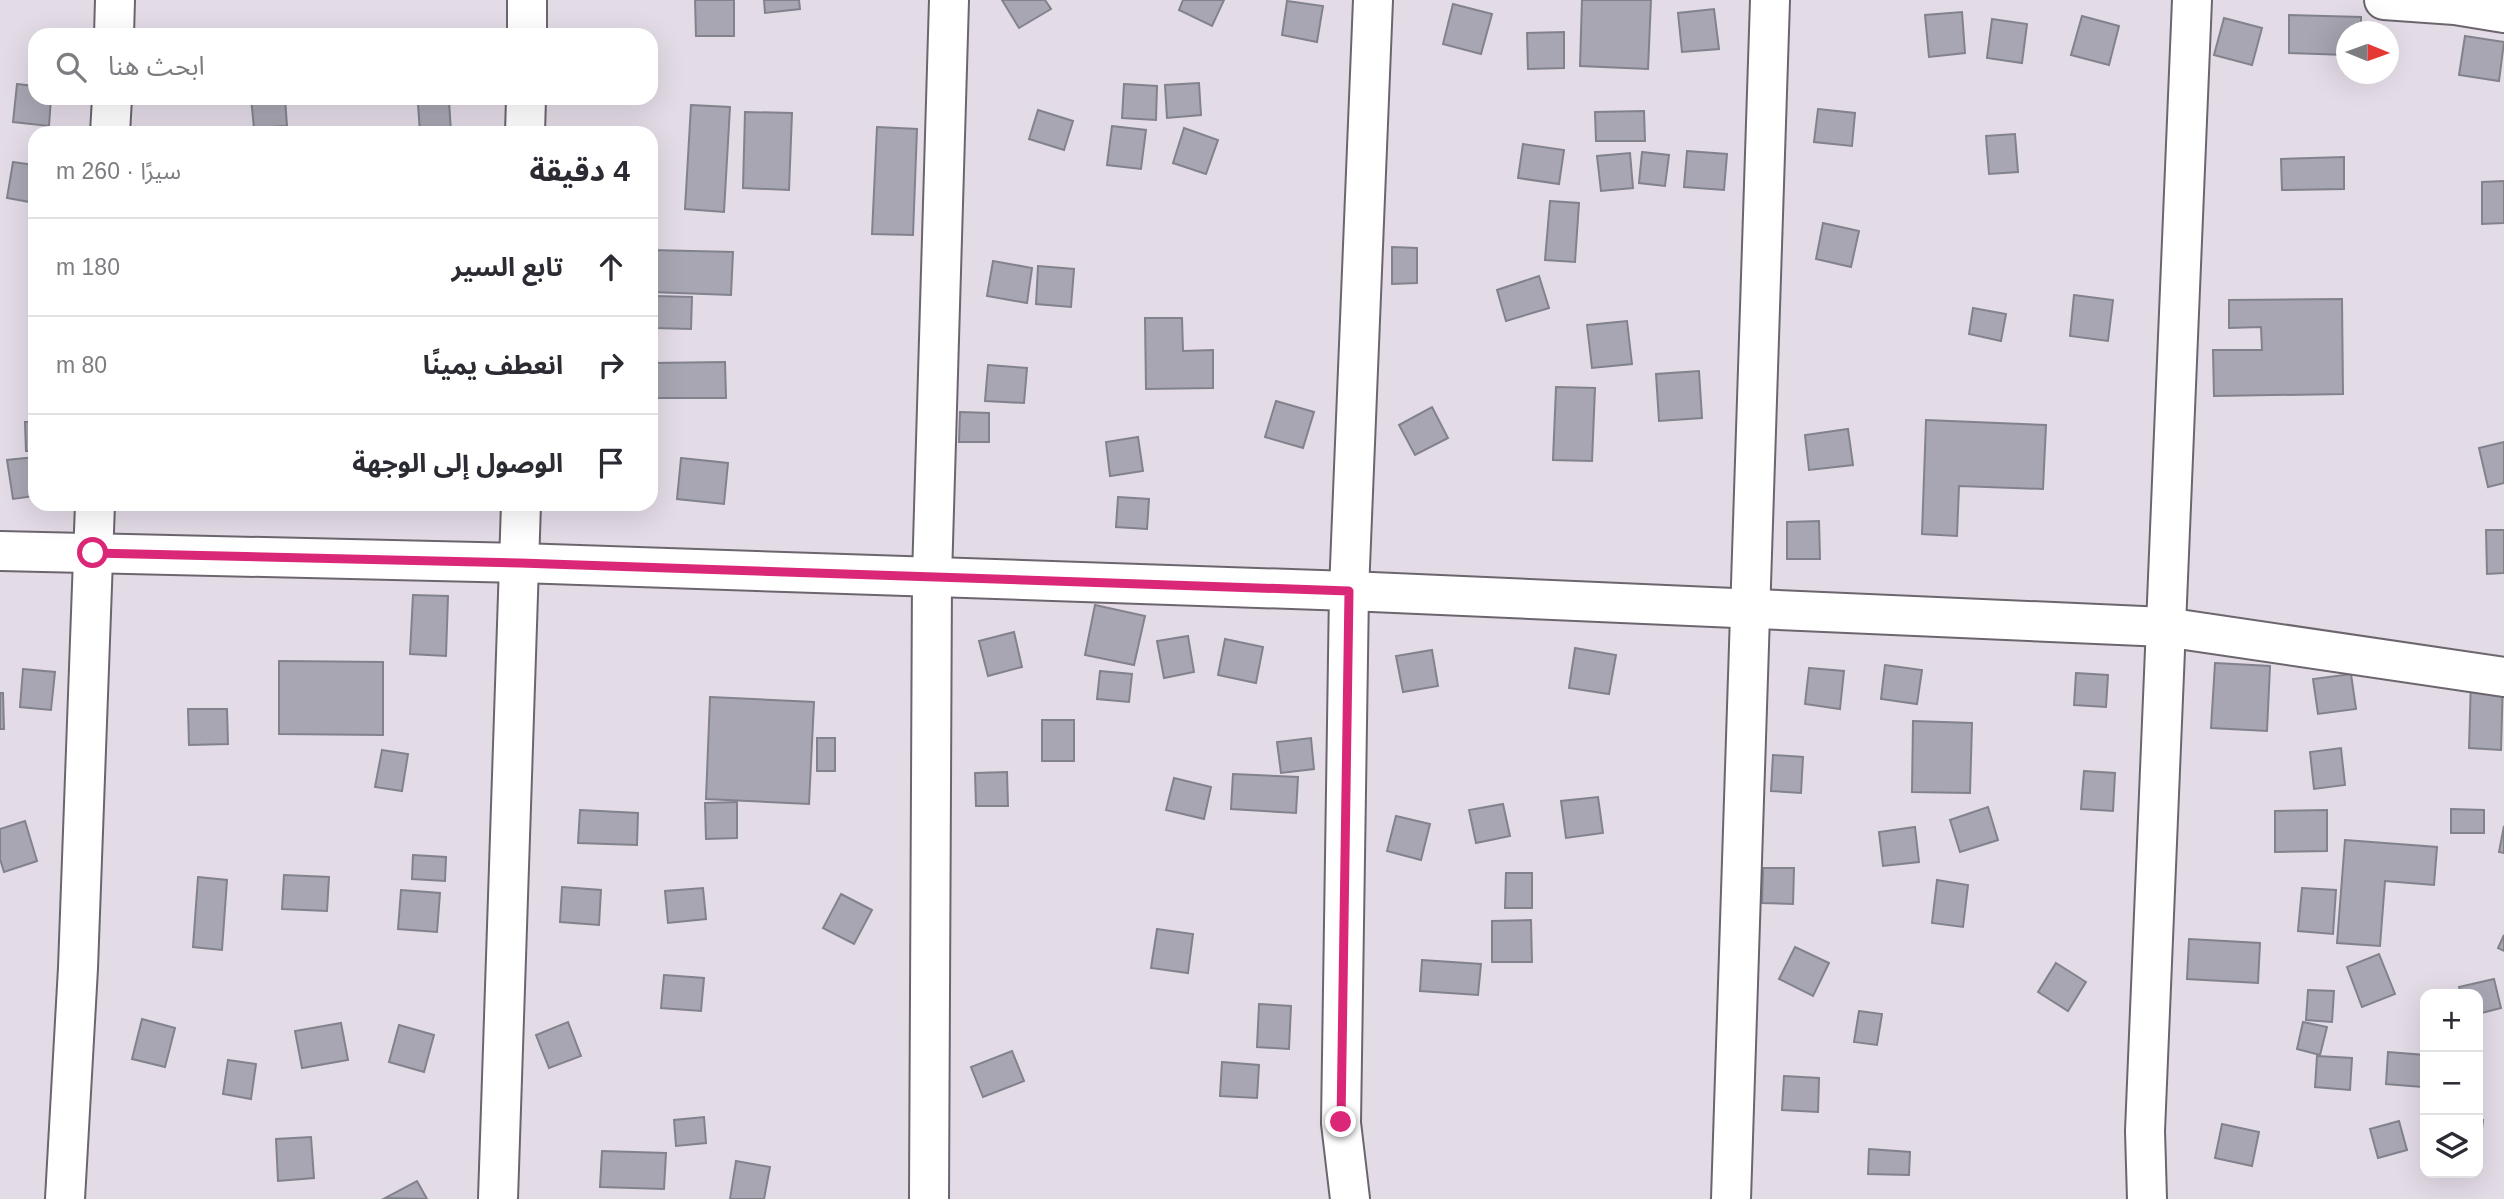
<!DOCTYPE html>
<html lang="ar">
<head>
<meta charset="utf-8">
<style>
	:root { --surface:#fff; --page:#f7f7f7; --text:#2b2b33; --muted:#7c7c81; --line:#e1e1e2 }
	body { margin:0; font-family:Helvetica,"Noto Sans Arabic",sans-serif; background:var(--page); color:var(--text); direction:rtl }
	.controls { position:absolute; right:21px; bottom:21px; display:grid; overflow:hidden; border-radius:14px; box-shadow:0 7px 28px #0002 }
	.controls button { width:63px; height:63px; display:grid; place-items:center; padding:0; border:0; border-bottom:2px solid var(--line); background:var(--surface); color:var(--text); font:35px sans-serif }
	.compass { position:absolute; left:2336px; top:21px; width:63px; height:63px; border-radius:50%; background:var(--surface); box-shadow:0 7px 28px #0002; rotate:91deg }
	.stop { position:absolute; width:21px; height:21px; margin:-16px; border:5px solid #db2777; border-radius:50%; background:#fff }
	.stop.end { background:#db2777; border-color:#fff; box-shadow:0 2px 7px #0008 }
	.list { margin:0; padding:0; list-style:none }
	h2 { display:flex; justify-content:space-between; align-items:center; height:91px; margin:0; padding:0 28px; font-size:30px }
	h2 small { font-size:23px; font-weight:400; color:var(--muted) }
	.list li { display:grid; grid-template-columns:46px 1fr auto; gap:21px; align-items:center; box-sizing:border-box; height:98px; padding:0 28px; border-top:2px solid var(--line) }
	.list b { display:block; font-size:26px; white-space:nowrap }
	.list em { font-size:23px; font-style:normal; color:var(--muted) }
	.icon { flex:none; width:38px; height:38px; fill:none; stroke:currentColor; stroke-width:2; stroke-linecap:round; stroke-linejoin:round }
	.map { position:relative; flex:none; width:2504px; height:1199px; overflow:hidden; direction:ltr }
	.search { position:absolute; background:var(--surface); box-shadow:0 7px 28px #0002; left:28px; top:28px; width:630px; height:77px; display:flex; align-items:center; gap:18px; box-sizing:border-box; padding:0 24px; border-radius:21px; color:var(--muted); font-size:26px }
	.panel { position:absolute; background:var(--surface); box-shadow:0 7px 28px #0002; left:28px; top:126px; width:630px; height:385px; border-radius:21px; direction:rtl }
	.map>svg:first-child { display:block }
	.building { fill:#a7a6b2; stroke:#82828d; stroke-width:2 }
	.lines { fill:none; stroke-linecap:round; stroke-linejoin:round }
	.minor-casing { stroke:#6c656e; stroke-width:42 }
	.minor { stroke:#fff; stroke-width:38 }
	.route { stroke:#db2777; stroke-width:9 }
</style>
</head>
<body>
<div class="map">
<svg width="2504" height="1199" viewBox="0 0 2504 1199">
	<rect width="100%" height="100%" fill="#e3dbe6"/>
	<g class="building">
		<path d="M695,0H734V36H696Z"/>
		<path d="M764,0H799L800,9L765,13Z"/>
		<path d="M1002,0H1045L1051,9L1019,28Z"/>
		<path d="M1183,0H1224L1212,26L1179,10Z"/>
		<path d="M1582,0H1651L1648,69L1580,66Z"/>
		<path d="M1287,1L1323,6L1317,42L1282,35Z"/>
		<path d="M1453,4L1492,14L1481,54L1443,44Z"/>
		<path d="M1714,9L1719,49L1682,52L1678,13Z"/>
		<path d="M1962,12L1965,53L1929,57L1925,15Z"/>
		<path d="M2289,15L2361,17V32H2346V55L2289,53Z"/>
		<path d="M2082,16L2119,26L2109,65L2071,55Z"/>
		<path d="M2224,18L2262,28L2252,65L2214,55Z"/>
		<path d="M1992,19L2027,24L2022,63L1987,58Z"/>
		<path d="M1564,32V68L1528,69L1527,33Z"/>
		<path d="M2465,36L2504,42L2499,81L2459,75Z"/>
		<path d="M1199,83L1201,115L1167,118L1165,85Z"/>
		<path d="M17,84L35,86V98H51L49,126L13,122Z"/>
		<path d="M1124,84L1157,86L1156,120L1122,118Z"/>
		<path d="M251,98H285L287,126L254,128Z"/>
		<path d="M449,101L451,132L420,133L418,104Z"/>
		<path d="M691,105L730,107L724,212L685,209Z"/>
		<path d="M1818,109L1855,113L1852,146L1814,142Z"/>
		<path d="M1038,110L1073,121L1064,150L1029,139Z"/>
		<path d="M1644,111L1645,141H1596L1595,112Z"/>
		<path d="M745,112L792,113L789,190L743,188Z"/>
		<path d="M1112,126L1146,130L1141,169L1107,165Z"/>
		<path d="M877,127L917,129L913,235L872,234Z"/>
		<path d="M1184,128L1218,140L1206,174L1173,163Z"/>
		<path d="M2015,134L2018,172L1989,174L1986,136Z"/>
		<path d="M1523,144L1564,150L1559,184L1518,178Z"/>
		<path d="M1687,151L1727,154L1724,190L1684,187Z"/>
		<path d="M1642,152L1669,155L1665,186L1639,183Z"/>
		<path d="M1630,153L1633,188L1601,191L1597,156Z"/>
		<path d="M2344,157V189L2282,190L2281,159Z"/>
		<path d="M13,162L35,165V203L7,198Z"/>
		<path d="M2504,181V223L2482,224V182Z"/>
		<path d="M1550,201L1579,203L1575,262L1545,260Z"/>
		<path d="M1823,223L1859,231L1851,267L1816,259Z"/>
		<path d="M1392,247L1417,248V283L1392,284Z"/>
		<path d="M651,250L733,252L731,295L651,292Z"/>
		<path d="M993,261L1032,268L1027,303L987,296Z"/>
		<path d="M1038,266L1074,269L1071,307L1036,304Z"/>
		<path d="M1539,276L1549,308L1506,321L1497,290Z"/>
		<path d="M2074,295L2113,300L2108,341L2070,336Z"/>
		<path d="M655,296L692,297L691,329L654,328Z"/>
		<path d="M2342,299L2343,394L2214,396L2213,350H2262L2261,327L2229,328V300Z"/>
		<path d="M1973,308L2006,314L2001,341L1969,334Z"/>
		<path d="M1145,318H1182L1183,351L1213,350V388L1146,389Z"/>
		<path d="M1627,321L1632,364L1592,368L1587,325Z"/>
		<path d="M725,362L726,398H651V363Z"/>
		<path d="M988,365L1027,368L1024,403L985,401Z"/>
		<path d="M1699,371L1702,418L1659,421L1656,374Z"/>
		<path d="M1556,387L1595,388L1592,461L1553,460Z"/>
		<path d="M1276,401L1314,412L1303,448L1265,437Z"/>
		<path d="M1432,407L1448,438L1415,455L1399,425Z"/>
		<path d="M960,412L989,413V442H959Z"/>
		<path d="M1926,420L2046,425L2043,489L1959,486L1957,536L1922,534Z"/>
		<path d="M25,422H35V451H26Z"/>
		<path d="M1848,429L1853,465L1809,470L1805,435Z"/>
		<path d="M1138,437L1143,471L1110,476L1106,442Z"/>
		<path d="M2504,442V483L2488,487L2479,448Z"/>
		<path d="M35,457V496L13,499L7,460Z"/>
		<path d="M681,458L728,463L724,504L677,499Z"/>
		<path d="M1118,497L1149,499L1147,529L1116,527Z"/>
		<path d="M1819,521L1820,559H1787V522Z"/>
		<path d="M2486,530H2504V573L2487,574Z"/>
		<path d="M413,595L448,596L446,656L410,654Z"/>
		<path d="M1095,605L1145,616L1134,665L1085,655Z"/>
		<path d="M1014,632L1022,667L988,676L979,641Z"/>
		<path d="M1188,636L1194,672L1164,678L1157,641Z"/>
		<path d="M1225,639L1263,647L1256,683L1218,675Z"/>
		<path d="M1575,648L1616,655L1609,694L1569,688Z"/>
		<path d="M1432,650L1438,686L1403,692L1396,656Z"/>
		<path d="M279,661L383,662V735L279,734Z"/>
		<path d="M2215,663L2270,666L2267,731L2211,728Z"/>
		<path d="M1885,665L1922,670L1917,704L1881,699Z"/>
		<path d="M1809,668L1844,671L1840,709L1805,704Z"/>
		<path d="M23,669L55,672L51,710L20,707Z"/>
		<path d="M1100,671L1132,674L1129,702L1097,699Z"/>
		<path d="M2076,673L2108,675L2106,707L2074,705Z"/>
		<path d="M2351,674L2356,709L2318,714L2313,679Z"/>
		<path d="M2471,679L2503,680L2501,750L2469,748Z"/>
		<path d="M0,693H3L4,729H0Z"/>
		<path d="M710,697L814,702L809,804L706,799Z"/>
		<path d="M188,709H227L228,744L189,745Z"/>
		<rect x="1042" y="720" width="32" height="41"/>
		<path d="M1913,721L1972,723L1970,793L1912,792Z"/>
		<rect x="817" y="738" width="18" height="33"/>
		<path d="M1311,738L1314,769L1281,773L1277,742Z"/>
		<path d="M2341,748L2345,785L2314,789L2310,752Z"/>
		<path d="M382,750L408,754L402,791L375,787Z"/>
		<path d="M1773,755L1803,757L1801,793L1771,791Z"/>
		<path d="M2084,771L2115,773L2113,811L2081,809Z"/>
		<path d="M1007,772L1008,806H976L975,773Z"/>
		<path d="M1233,774L1298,777L1296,813L1231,809Z"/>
		<path d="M1174,778L1211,787L1204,819L1166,810Z"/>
		<path d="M1598,797L1603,833L1566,838L1561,801Z"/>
		<path d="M737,802V838L706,839L705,803Z"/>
		<path d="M1503,804L1510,836L1476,843L1469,810Z"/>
		<path d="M1988,807L1998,840L1960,852L1950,820Z"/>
		<path d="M2451,809L2484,810V833H2451Z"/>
		<path d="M580,810L638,813L637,845L578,843Z"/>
		<path d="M2327,810V851L2275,852V811Z"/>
		<path d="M1396,816L1430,824L1421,860L1387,851Z"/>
		<path d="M25,821L37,861L4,872L0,859V829Z"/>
		<path d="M2504,826V853L2499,852Z"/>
		<path d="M1915,827L1919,862L1883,866L1879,832Z"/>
		<path d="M2345,840L2437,847L2434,885L2385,881L2380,946L2337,943Z"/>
		<path d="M413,855L446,857L445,881L412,879Z"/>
		<path d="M1763,868H1794L1793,904L1762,903Z"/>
		<path d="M1506,873H1532V908H1505Z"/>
		<path d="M284,875L329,877L327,911L282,909Z"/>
		<path d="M198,877L227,880L222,950L193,947Z"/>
		<path d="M1937,880L1968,885L1963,927L1932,923Z"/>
		<path d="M562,887L601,890L599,925L560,922Z"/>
		<path d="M703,888L706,919L668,923L665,891Z"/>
		<path d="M2302,888L2336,890L2333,934L2298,931Z"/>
		<path d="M401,890L440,893L437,932L398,929Z"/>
		<path d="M841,894L872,910L854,944L823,928Z"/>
		<path d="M1531,920L1532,962H1492V921Z"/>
		<path d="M1157,929L1193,934L1188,973L1151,968Z"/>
		<path d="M2504,935V951L2498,948Z"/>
		<path d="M2189,939L2260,943L2258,983L2187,979Z"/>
		<path d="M1795,947L1829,963L1813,996L1779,979Z"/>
		<path d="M2379,954L2395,994L2362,1007L2347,967Z"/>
		<path d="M1422,960L1481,964L1478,995L1420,991Z"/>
		<path d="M2056,963L2086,982L2068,1011L2038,992Z"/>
		<path d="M664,975L704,978L701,1011L661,1008Z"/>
		<path d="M2494,979L2501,1008L2478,1014V994H2461L2459,987Z"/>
		<path d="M2308,990L2334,991L2332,1022L2306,1020Z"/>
		<path d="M1259,1004L1291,1006L1289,1049L1257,1047Z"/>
		<path d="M1859,1011L1882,1014L1877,1045L1854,1042Z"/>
		<path d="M142,1019L175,1028L165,1067L132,1059Z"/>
		<path d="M568,1022L581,1056L549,1068L536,1035Z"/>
		<path d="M2303,1022L2327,1027L2320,1055L2297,1049Z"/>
		<path d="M341,1023L348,1060L302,1068L295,1031Z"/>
		<path d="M399,1025L434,1035L424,1072L389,1062Z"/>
		<path d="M1012,1051L1024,1081L983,1097L971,1067Z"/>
		<path d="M2388,1052L2425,1055L2422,1087L2386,1084Z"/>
		<path d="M2317,1056L2352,1058L2350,1090L2315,1087Z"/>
		<path d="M228,1060L256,1064L251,1099L223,1094Z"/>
		<path d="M1222,1062L1259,1065L1257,1098L1220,1096Z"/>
		<path d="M1784,1076L1819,1078L1818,1112L1782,1110Z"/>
		<path d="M704,1117L706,1143L676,1146L674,1120Z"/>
		<path d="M2478,1119L2483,1120L2479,1154H2478Z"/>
		<path d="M2399,1121L2407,1150L2378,1158L2370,1129Z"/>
		<path d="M2222,1124L2259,1132L2252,1166L2215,1158Z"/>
		<path d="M311,1137L314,1178L278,1181L276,1139Z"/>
		<path d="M1869,1149L1910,1152L1909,1175L1868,1174Z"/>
		<path d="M602,1151L666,1153L664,1189L600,1187Z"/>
		<path d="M736,1161L770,1167L764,1199H730Z"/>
		<path d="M417,1181L427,1199L385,1198Z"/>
	</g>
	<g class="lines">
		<g class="minor-casing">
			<g id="minor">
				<path d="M2384,0L2455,5L2504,13"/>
				<path d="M114,35L115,0"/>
				<path d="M527,35V0"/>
				<path d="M110,133L112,98"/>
				<path d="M525,133L526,98"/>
				<path d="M0,551L520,563L1349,591L2165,627L2504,677"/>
				<path d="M65,1199L78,968L95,504"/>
				<path d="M498,1199L521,504"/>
				<path d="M929,1199L932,577L949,0"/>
				<path d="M1350,1199L1341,1123L1349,591L1373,0"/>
				<path d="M1731,1199L1770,0"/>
				<path d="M2147,1199L2145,1131L2192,0"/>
			</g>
		</g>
		<use href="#minor" class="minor"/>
	</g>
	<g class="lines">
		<path class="route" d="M93,553L520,563L1349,591L1341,1122"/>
	</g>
</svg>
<div class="controls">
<button>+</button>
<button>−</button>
<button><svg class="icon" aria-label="layers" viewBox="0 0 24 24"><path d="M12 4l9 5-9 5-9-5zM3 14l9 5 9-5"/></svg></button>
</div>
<svg class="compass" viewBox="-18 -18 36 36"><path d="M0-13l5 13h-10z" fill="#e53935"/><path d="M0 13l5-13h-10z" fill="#7c7c81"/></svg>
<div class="stop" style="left:93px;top:553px"></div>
<div class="stop end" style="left:1341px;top:1122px"></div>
<div class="search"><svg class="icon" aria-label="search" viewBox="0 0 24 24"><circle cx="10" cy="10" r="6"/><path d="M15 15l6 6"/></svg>ابحث هنا</div>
<section class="panel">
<h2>4 دقيقة<small>سيرًا · 260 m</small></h2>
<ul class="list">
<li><svg class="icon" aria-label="ahead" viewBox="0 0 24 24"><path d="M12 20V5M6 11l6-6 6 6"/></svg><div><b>تابع السير</b></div><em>180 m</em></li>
<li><svg class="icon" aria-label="right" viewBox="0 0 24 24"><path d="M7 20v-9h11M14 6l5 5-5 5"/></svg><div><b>انعطف يمينًا</b></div><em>80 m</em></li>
<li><svg class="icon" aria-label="arrive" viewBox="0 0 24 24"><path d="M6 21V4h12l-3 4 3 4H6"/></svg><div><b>الوصول إلى الوجهة</b></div></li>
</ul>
</section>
</div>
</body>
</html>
